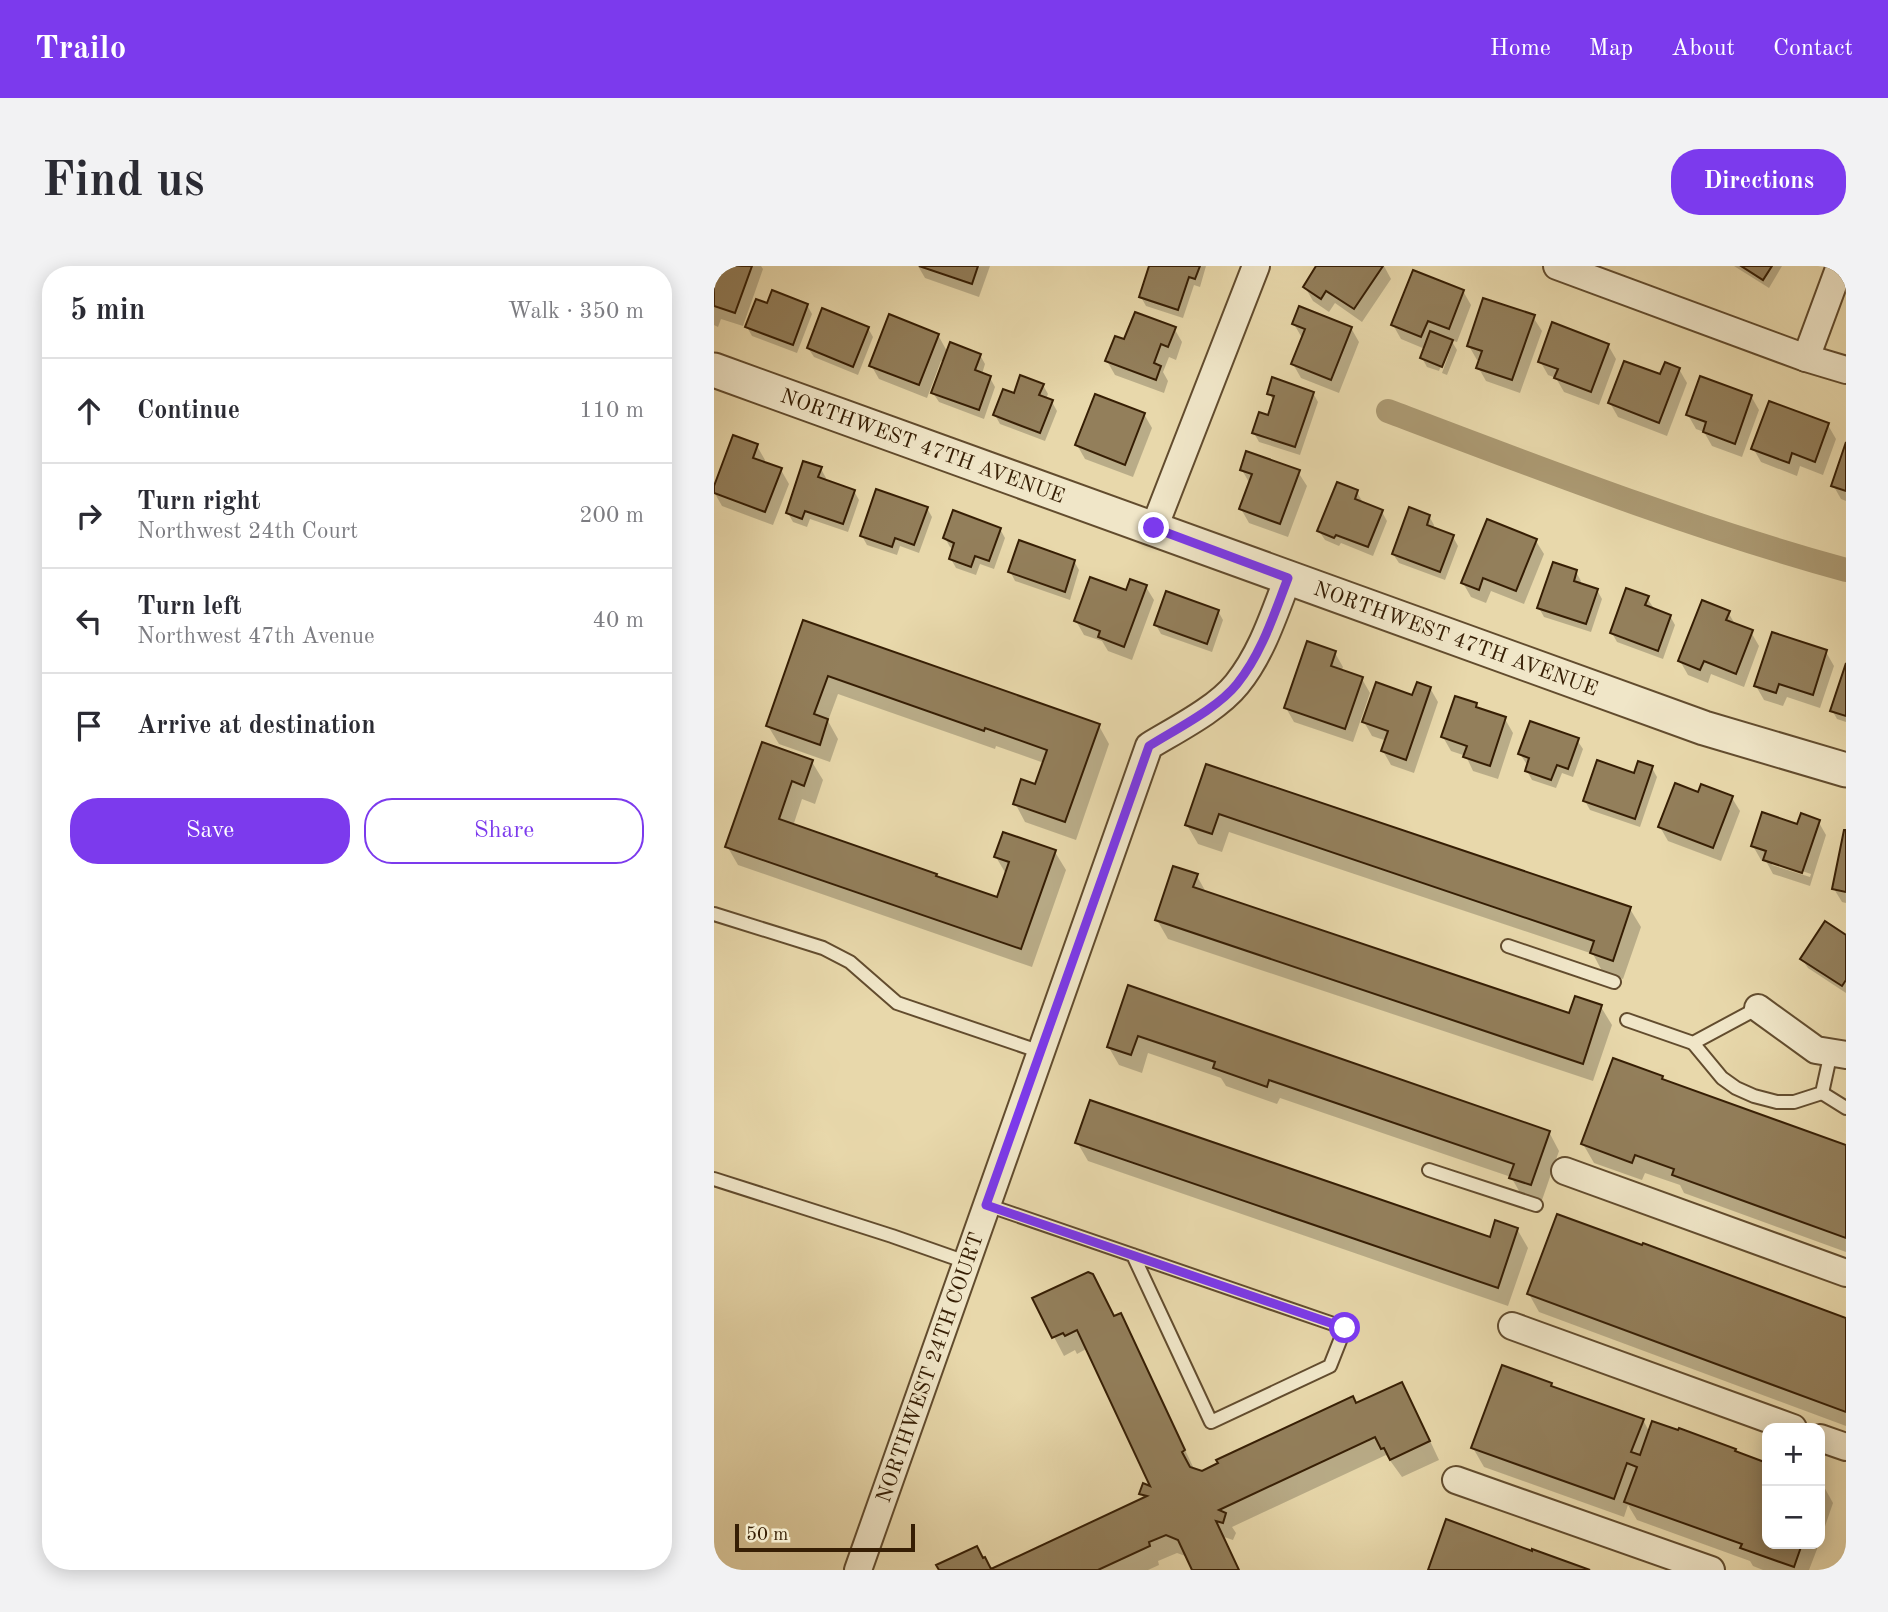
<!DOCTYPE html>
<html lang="en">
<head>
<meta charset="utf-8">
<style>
	:root { --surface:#fff; --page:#f2f2f3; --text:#2b2b33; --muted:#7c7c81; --line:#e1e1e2; --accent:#7c3aed }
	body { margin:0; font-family:"Old Standard TT",serif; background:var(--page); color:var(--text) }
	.controls { position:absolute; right:21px; bottom:21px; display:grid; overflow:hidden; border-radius:14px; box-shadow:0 4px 18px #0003 }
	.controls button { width:63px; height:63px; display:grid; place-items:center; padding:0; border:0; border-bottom:2px solid var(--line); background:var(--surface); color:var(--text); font:35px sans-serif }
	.scale { position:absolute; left:21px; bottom:18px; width:180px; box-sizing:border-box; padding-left:7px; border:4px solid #361e04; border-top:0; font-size:19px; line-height:24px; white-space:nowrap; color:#361e04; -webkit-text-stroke:5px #f0e6c8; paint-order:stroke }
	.stop { position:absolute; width:21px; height:21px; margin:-16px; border:5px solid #7c3aed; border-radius:50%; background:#fff }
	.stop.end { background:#7c3aed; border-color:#fff; box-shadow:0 2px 7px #0008 }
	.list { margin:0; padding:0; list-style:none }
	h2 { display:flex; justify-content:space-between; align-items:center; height:91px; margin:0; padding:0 28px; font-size:30px }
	h2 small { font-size:23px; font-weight:400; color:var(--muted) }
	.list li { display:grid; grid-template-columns:46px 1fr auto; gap:21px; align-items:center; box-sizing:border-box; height:105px; padding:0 28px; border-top:2px solid var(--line) }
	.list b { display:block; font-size:26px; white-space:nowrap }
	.list p { margin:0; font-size:23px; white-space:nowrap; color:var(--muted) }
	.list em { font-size:23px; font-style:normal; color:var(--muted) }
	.actions { display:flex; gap:14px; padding:21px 28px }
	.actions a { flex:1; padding:16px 0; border:2px solid var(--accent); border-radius:28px; text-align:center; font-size:24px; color:var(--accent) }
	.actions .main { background:var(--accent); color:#fff }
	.icon { flex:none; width:38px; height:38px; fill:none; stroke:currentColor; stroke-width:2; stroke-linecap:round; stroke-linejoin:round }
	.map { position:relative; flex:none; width:1132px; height:1304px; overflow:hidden; border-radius:28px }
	header { display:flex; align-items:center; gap:42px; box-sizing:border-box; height:98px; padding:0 35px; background:var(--accent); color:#fff }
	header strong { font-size:33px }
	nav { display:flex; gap:38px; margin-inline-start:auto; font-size:24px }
	.intro { display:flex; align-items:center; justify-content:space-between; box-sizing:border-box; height:168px; padding:0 42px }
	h1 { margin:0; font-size:49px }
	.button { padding:18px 32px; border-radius:28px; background:var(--accent); color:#fff; font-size:24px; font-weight:700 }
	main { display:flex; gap:42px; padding:0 42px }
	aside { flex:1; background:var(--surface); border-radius:28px; box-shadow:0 4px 18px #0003 }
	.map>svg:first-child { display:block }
	.shadow { fill:#0003; fill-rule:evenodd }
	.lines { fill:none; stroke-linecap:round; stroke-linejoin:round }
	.canal { stroke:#ab9972; stroke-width:24 }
	.building { fill:#937f5b; stroke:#361e04; stroke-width:2 }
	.service-casing { stroke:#624c2e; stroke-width:16 }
	.minor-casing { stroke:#624c2e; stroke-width:30 }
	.tertiary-casing { stroke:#624c2e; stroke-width:37 }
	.service { stroke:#f0e6c8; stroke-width:12 }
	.minor { stroke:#f0e6c8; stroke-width:26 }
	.tertiary { stroke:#f0e6c8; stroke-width:33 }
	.route { stroke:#7c3aed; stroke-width:9 }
	.labels { text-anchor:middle; stroke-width:5; stroke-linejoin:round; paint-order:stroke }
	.street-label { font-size:21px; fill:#361e04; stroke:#f0e6c8 }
</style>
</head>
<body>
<header>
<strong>Trailo</strong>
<nav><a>Home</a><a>Map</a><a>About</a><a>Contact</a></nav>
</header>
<div class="intro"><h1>Find us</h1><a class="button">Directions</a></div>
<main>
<aside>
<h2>5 min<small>Walk · 350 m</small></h2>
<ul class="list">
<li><svg class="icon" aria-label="ahead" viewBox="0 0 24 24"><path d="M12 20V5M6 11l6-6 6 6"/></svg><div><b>Continue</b></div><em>110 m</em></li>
<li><svg class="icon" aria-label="right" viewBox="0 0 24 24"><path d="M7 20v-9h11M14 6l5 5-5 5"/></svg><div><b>Turn right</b><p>Northwest 24th Court</p></div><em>200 m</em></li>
<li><svg class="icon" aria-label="left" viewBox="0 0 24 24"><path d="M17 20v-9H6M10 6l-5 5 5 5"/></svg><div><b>Turn left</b><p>Northwest 47th Avenue</p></div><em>40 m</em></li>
<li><svg class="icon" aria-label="arrive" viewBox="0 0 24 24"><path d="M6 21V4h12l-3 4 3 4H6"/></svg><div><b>Arrive at destination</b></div></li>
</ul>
<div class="actions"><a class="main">Save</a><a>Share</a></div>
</aside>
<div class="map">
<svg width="1132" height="1304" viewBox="0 0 1132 1304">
	<rect width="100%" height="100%" fill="#e8d8ab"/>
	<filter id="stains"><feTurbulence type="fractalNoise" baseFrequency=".00286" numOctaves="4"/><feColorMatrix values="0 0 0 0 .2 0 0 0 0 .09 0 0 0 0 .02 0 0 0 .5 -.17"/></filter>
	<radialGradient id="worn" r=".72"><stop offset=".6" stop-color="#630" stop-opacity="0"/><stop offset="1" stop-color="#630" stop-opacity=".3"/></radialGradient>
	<g class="shadow">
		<path d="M0,0H47L49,3L29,60L7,53L4,61L0,59Z"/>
		<path d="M204,0H276L265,31L211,12Z"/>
		<path d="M437,0H492L486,21L480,19L469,52L432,40L427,31Z"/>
		<path d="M605,0H670L677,13L648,56L621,37L615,46L599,35L591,21Z"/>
		<path d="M1020,0H1068L1055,22Z"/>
		<path d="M749,25L757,39L743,76L737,74L743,84L733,109L728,107L738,79H735L725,105L713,101L708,92L711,83L687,73L679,59Z"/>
		<path d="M93,39L98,48L83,87L38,70L33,61Z"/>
		<path d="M819,51L828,65L806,127L772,115L764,101L767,95L763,94L755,80Z"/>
		<path d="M580,58L637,62L645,76L625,127L587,112L579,98L588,72Z"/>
		<path d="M154,62L159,71L144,109L100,91L94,82Z"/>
		<path d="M460,62L468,76L462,94L455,91L449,106L454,115L450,127L401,109L393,95L411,76Z"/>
		<path d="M224,69L234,87L266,89L271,98L268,108L276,112L281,121L270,153L225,136L219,127L231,96L227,95L213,132L165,113L157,99Z"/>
		<path d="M894,79L902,93L885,139L850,126L842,112L834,109L826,95Z"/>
		<path d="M965,103L973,117L953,170L904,151L896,137Z"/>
		<path d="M329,119L334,128L332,133L338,136L343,145L331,175L286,158L281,149L301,130Z"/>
		<path d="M555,127H599L604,136L586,189L545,176L540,167L555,151L560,136Z"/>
		<path d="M1037,130L1045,144L1028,191L998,180L990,166L982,163L974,149Z"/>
		<path d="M430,148L438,162L419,211L371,193L363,179Z"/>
		<path d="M1114,159L1122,173L1109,209L1086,200L1083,210L1047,196L1039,182Z"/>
		<path d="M43,180L51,194L50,197L67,204L75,218L59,259L8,240L0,226Z"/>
		<path d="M1132,181V235L1127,233L1119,219Z"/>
		<path d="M107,203L112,212L111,215L140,225L145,234L134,266L96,253L93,261L79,256L74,247Z"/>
		<path d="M528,204L584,206L593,220L574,271L535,257L527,243L536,218Z"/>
		<path d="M643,226L648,235L647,238L668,246L673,255L659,290L627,277L625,280L611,274L605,265Z"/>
		<path d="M213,242L218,251L205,287L186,280L183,289L153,279L148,270Z"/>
		<path d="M715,250L720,259L719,263L739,271L744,280L731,314L685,297L679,288Z"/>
		<path d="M286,263L291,272L280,303L266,298L262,309L242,302L237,293L240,283L236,281L231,272Z"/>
		<path d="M822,275L830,288L810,338L777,325L772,337L757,331L749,317Z"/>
		<path d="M360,295L365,304L356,334L301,315L296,305Z"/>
		<path d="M862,306L867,315L866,319L883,324L888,333L877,366L830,351L825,342Z"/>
		<path d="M432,321L440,334L418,394L394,385L388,375L370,369L362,355L413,327Z"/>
		<path d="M933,332L939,341L938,344L956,350L961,359L949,393L903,376L898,367Z"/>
		<path d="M504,345L509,354L498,386L447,368L442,359Z"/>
		<path d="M1014,346L1022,360L1037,366L1045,380L1030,421L997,408L994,417L974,409L966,395Z"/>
		<path d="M90,357L385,460L395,478L362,574L311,556L301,537L322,520L330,497L282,480L281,483L124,428L114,455L124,473L116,496L65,478L54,460Z"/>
		<path d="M1112,386L1120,400L1106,442L1073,431L1069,440L1050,434L1042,420Z"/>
		<path d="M621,387L629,401L627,406L648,413L656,427L639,476L580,456L572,442Z"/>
		<path d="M1132,402V456L1123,453L1118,444Z"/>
		<path d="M716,422L724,436L700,507L677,499L669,485L673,475L658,470L650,456Z"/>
		<path d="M761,439L765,444L791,453L799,467L784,513L759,505L752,490L737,485L729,471Z"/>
		<path d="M863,474L869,483L859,511L848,507L842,522L818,514L813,505L815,499L812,497L806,488Z"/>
		<path d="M49,479L98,496L109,514L101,538L88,533L79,560L284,633L292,608L282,591L341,586L352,604L318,701L24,599L13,580Z"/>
		<path d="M493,500L916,643L927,661L909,713L888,705L879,688L515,566L508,586L484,578L473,559Z"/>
		<path d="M938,502L943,511L926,561L876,544L871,535Z"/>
		<path d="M985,528L1018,532L1026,545L1007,595L954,575L946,561Z"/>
		<path d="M1104,555L1112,569L1096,620L1059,608L1052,595L1047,594L1039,580L1085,560ZM1058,595L1097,608L1096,611L1058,599Z"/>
		<path d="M1132,566V637L1128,636L1120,623Z"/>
		<path d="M483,610L493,628L857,750L887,741L898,759L879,815L454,673L443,654Z"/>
		<path d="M1132,671V727L1094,702L1088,693Z"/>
		<path d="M415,722L835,866L845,885L827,937L808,930L797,911L566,832L563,838L512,820L507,812L434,787L428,807L405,799L394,780Z"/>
		<path d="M947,812L950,815L1132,881V986L970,927L966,919L931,907L928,914L880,897L869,878Z"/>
		<path d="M363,876L777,974L803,963L814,982L794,1040L374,895Z"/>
		<path d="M929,982L1132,1054V1160L825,1046L815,1028Z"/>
		<path d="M320,1033L400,1051L416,1068L481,1205L488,1207L688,1118L698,1136L725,1194L688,1211L672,1189L518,1261L522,1267L519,1274L510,1271L525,1304H480L474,1291L463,1287L444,1295L445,1299L434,1304H279L430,1233L427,1227L440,1222L374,1082L363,1088L361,1084L350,1090Z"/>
		<path d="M837,1118L840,1122L929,1154L936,1167L1021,1184L1023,1188L1053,1199V1278H1105L1095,1304H1049L1039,1300L1036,1295L923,1254L914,1239L910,1251L770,1201L759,1182Z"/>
		<path d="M1106,1218L1109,1219L1119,1237L1106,1275Z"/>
	</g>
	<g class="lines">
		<path class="canal" d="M674,145C825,202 976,261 1132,304"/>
	</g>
	<g class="building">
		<path d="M0,0H38L21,47L0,40Z"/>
		<path d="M205,0H264L258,18Z"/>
		<path d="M435,0H486L481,13L475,11L464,44L425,31Z"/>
		<path d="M602,0H669L640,43L612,25L607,33L589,21Z"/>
		<path d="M1027,0H1058L1049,14Z"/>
		<path d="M699,4L750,24L735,63L714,55L707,71L677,59Z"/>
		<path d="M58,24L94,38L79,79L31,61L42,33L53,37Z"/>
		<path d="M769,32L821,49L798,114L762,102L768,85L753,80Z"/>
		<path d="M585,40L638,61L617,114L577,98L591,63L578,58Z"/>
		<path d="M108,42L155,61L139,101L93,82Z"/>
		<path d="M421,46L462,61L454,81L447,78L440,97L447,100L442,114L391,95L401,70L410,73Z"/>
		<path d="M175,48L225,68L205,119L155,100Z"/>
		<path d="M838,56L895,78L877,126L840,112L844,103L824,96Z"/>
		<path d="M716,65L739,74L728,101L706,92Z"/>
		<path d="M236,76L267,88L261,104L277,110L265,144L217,127Z"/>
		<path d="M910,95L946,108L951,96L966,102L945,157L894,137Z"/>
		<path d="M306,109L330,118L325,129L339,134L326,167L279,149L289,123L300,127Z"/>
		<path d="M986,110L1038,129L1021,178L989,166L992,156L972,149Z"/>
		<path d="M558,111L600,126L581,181L538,167L545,146L554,149L560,130L553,128Z"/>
		<path d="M381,128L431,147L411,199L361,179Z"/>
		<path d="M1055,135L1115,157L1101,196L1078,187L1075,197L1037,183Z"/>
		<path d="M19,169L44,178L39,192L68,202L51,246L0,227V220Z"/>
		<path d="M1132,176V225L1117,220Z"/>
		<path d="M532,185L586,204L566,258L525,243L538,208L526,204Z"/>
		<path d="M89,195L108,201L104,211L141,224L129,258L91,245L88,253L72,247Z"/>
		<path d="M623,216L644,224L641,233L669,244L654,281L622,269L620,272L603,265Z"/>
		<path d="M162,223L214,241L200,279L181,272L178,281L146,270Z"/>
		<path d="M695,241L716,249L713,259L740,269L726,306L678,288Z"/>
		<path d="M239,244L287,262L275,295L261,290L257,301L235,293L240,277L229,272Z"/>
		<path d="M773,253L823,273L802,325L769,312L765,324L747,317Z"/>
		<path d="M305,274L361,294L351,326L294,306Z"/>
		<path d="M839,296L863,304L860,315L884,323L872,358L823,342Z"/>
		<path d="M376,311L412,324L416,313L433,319L410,381L384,371L386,365L360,355Z"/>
		<path d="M912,322L935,330L931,339L957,349L944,385L896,367Z"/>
		<path d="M452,325L505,344L493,378L440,359Z"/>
		<path d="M988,334L1016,345L1012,354L1039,364L1022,408L990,395L986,404L964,395Z"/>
		<path d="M89,354L386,458L351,556L299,538L307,513L321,518L333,484L271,462L270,465L114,410L100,448L114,453L106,479L52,460Z"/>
		<path d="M1058,366L1113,384L1099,429L1065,418L1062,427L1040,420Z"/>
		<path d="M593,375L622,385L617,400L649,411L631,463L570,442Z"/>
		<path d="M1132,397V450L1116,445Z"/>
		<path d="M662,416L698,429L703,416L717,421L692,494L667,485L674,465L648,456Z"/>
		<path d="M741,430L763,437L762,441L792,451L776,500L749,491L753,480L727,471Z"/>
		<path d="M816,455L865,472L854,503L843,499L837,514L811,505L815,492L804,488Z"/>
		<path d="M48,476L99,494L90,520L78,515L65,553L223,608L222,610L283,631L295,596L280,591L289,566L342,584L307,683L11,581Z"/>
		<path d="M883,494L920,507L924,495L939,500L921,553L869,535Z"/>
		<path d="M492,498L917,641L899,695L876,687L880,675L505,548L498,568L471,559Z"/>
		<path d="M961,517L984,526L987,518L1019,530L999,582L944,561Z"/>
		<path d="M1048,546L1083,558L1087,547L1106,554L1088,607L1049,594L1052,585L1037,580Z"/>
		<path d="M1130,564H1132V626L1118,623Z"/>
		<path d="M459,600L484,608L479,621L855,747L861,730L888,739L869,798L441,654Z"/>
		<path d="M1111,655L1132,669V714L1128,720L1086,693Z"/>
		<path d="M414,719L836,865L817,919L795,912L800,898L555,814L553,821L499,802L501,796L424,770L417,789L393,781Z"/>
		<path d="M899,792L949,810L948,813L1132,879V972L958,909L960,903L921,889L918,897L867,878Z"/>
		<path d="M376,834L776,971L781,954L804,962L784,1022L361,877Z"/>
		<path d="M843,948L928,979L929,977L1132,1052V1146L813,1028Z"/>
		<path d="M374,1006L379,1008L400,1050L407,1047L471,1184L468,1186L476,1201L488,1205L504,1197L502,1194L639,1130L642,1137L688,1116L716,1175L676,1194L670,1182L667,1183L661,1171L505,1244L512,1247L509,1257L502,1255L525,1304H478L464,1274L452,1269L435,1276L436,1280L384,1304H225L222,1299L263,1280L269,1292L271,1291L277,1303L433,1230L425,1228L429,1217L436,1220L363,1064L351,1070L349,1067L338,1072L318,1032Z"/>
		<path d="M788,1099L838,1117L837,1120L930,1153L917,1186L926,1189L938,1155L964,1164L965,1162L1022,1183L1021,1185L1053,1197V1278H1088L1080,1301L1026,1282L1028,1278L910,1236L923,1201L913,1197L900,1233L757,1182Z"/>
		<path d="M732,1253L818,1285V1283L876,1304H714Z"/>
	</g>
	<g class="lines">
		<g class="service-casing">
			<g id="service">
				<path d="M0,648L109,682L136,696L183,737L327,786"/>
				<path d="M794,680L900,716"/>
				<path d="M913,754L979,777L1044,742"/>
				<path d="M979,777L1008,812L1022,822L1040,830L1063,836H1080L1108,827L1117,786"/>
				<path d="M1108,827L1132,842"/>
				<path d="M715,904L822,939"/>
				<path d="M0,913L178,970L252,996"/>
				<path d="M273,939L631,1062L616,1100L497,1156L419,989"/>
			</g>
		</g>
		<g class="minor-casing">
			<g id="minor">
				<path d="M843,0L1092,92L1132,104"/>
				<path d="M1092,92L1126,0"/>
				<path d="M440,262L542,0"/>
				<path d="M1044,742L1102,784L1132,789"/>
				<path d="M851,905L1132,1007"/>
				<path d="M798,1060L1079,1162"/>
				<path d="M1106,1172L1132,1181"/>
				<path d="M742,1214L997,1304"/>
				<path id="s1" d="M144,1304L435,480C463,463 503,443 523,418C548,387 560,348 574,312"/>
			</g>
		</g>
		<g class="tertiary-casing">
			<g id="tertiary">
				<path id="s2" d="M0,104L990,462L1132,504"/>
			</g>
		</g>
		<use href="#service" class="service"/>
		<use href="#minor" class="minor"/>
		<use href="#tertiary" class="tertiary"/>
	</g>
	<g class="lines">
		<path class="route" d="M440,262L574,312C560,348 548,387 523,418C504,442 462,463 435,480L272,939L631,1062"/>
	</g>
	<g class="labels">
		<g class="street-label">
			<text dy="7" stroke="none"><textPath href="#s2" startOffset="222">NORTHWEST 47TH AVENUE</textPath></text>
			<text dy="7" stroke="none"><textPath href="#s2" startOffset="789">NORTHWEST 47TH AVENUE</textPath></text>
			<text dy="7" stroke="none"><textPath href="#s1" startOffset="215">NORTHWEST 24TH COURT</textPath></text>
		</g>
	</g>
	<rect width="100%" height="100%" filter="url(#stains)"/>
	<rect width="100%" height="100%" fill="url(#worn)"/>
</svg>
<div class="controls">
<button>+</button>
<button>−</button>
</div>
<div class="scale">50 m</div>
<div class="stop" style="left:631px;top:1062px"></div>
<div class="stop end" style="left:440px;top:262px"></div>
</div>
</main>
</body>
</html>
